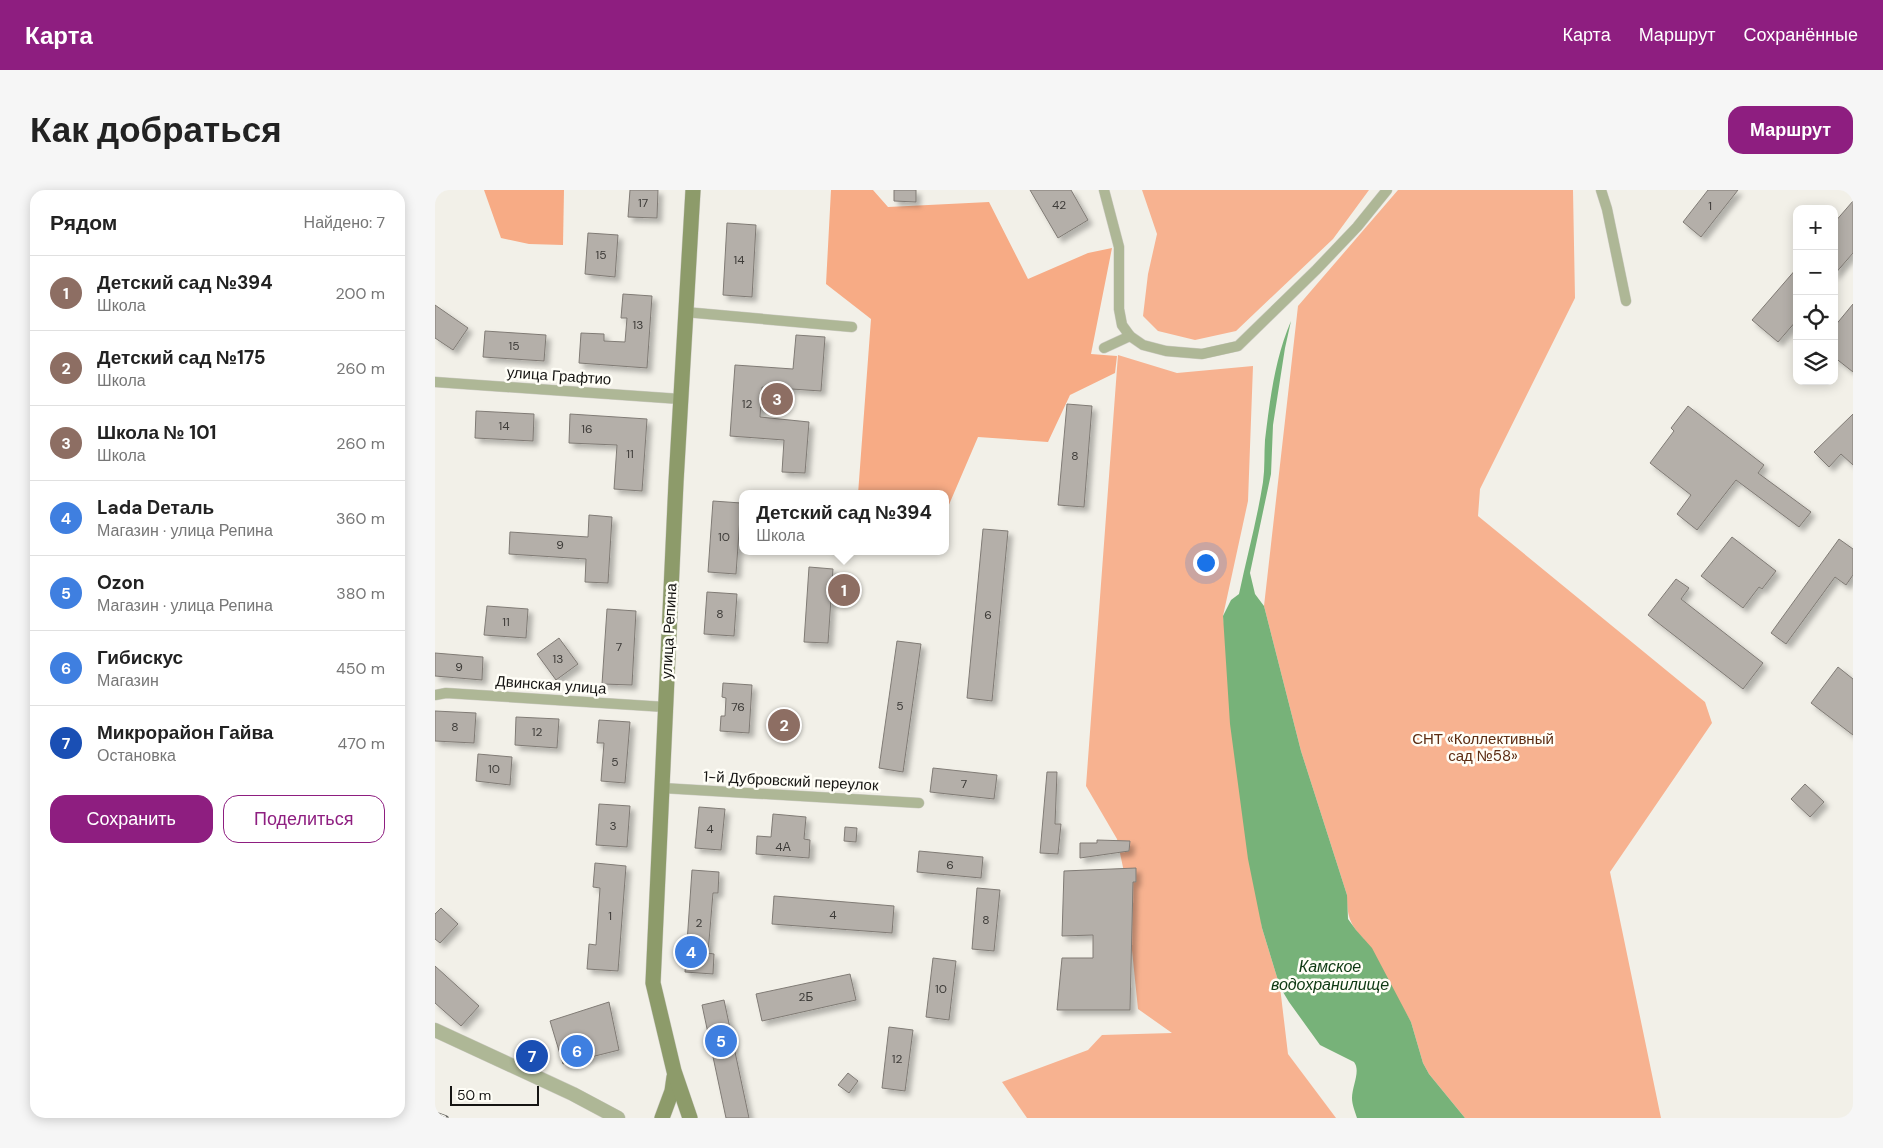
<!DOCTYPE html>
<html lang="ru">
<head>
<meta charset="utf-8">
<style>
	:root { --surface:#fff; --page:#f6f6f6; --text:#222; --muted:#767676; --line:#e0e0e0; --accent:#8e1e80 }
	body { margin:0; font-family:"DM Sans",sans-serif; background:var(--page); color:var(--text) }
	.controls { position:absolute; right:15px; top:15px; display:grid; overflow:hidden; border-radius:10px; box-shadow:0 2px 12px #0003 }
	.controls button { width:45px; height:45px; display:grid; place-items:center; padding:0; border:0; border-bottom:1px solid var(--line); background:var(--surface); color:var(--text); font:25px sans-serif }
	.scale { position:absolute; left:15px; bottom:12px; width:89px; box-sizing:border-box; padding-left:5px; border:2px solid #151412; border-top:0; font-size:14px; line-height:18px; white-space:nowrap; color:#151412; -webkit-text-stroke:4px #fffef7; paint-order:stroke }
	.you { position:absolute; left:770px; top:372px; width:18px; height:18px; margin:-12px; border:4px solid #fff; border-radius:50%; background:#1a73e8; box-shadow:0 0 0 8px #1a73e833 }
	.badge { display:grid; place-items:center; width:32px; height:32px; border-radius:50%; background:var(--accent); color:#fff; font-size:16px; font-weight:700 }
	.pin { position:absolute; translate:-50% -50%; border:2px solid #fff; box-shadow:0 1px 5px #0006 }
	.popup { position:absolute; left:304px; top:300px; width:210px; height:65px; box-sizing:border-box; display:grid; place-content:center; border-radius:10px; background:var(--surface); filter:drop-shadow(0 1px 4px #0005); font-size:16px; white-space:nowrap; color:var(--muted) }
	.popup b { font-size:19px; color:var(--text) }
	.popup::after { content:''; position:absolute; left:50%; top:100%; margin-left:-10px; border:10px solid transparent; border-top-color:var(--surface) }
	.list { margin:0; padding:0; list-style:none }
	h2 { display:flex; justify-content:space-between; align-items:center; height:65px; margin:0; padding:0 20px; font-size:21px }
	h2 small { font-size:16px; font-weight:400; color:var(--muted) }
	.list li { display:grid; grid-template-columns:32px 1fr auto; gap:15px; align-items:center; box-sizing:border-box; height:75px; padding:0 20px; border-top:1px solid var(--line) }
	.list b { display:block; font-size:19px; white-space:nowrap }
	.list p { margin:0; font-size:16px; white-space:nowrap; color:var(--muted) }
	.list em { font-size:16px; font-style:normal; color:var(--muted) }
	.actions { display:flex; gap:10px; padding:15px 20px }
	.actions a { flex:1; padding:11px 0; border:1px solid var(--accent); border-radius:15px; text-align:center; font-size:18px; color:var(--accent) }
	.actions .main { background:var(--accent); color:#fff }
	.icon { flex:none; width:28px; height:28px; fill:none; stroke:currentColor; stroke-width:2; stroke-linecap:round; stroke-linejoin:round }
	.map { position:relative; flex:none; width:1418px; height:928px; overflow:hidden; border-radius:15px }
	header { display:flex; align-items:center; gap:30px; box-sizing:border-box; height:70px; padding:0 25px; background:var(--accent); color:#fff }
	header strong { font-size:24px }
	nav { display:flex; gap:28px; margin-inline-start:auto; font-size:18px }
	.intro { display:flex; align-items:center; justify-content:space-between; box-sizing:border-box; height:120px; padding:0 30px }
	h1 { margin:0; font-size:35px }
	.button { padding:12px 22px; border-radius:15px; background:var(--accent); color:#fff; font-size:18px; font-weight:700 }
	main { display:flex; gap:30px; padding:0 30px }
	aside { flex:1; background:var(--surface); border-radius:15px; box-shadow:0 2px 12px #0003 }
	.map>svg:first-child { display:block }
	.green { fill:#f7b290 }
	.forest { fill:#f7ab85 }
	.water { fill:#77b279 }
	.building { fill:#b4afa9; stroke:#807b75; filter:url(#shadow) }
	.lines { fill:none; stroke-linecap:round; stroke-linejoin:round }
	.minor-casing { stroke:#cfcdc6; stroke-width:11 }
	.tertiary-casing { stroke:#cfcdc6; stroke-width:15 }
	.secondary-casing { stroke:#cfcdc6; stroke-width:16 }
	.minor { stroke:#aeb796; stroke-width:10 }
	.tertiary { stroke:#aeb796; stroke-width:14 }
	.secondary { stroke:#8d9b6a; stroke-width:15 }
	.rail-casing { stroke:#666561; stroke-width:5.5 }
	.rail { stroke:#fffef7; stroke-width:4; stroke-dasharray:11; stroke-linecap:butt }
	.labels { text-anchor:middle; stroke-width:5; stroke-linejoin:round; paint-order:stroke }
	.number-label { font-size:12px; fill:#3d3b38 }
	.street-label { font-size:15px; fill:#151412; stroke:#fffef7 }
	.park-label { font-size:15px; fill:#5c2c12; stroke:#fffef7 }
	.water-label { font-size:16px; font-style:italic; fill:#0e3913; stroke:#fffef7 }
</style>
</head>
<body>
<header>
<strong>Карта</strong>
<nav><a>Карта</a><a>Маршрут</a><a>Сохранённые</a></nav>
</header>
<div class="intro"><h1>Как добраться</h1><a class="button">Маршрут</a></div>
<main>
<aside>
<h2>Рядом<small>Найдено: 7</small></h2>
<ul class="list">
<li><span class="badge" style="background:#8d6e63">1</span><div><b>Детский сад №394</b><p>Школа</p></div><em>200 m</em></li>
<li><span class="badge" style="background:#8d6e63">2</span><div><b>Детский сад №175</b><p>Школа</p></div><em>260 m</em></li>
<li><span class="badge" style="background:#8d6e63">3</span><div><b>Школа № 101</b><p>Школа</p></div><em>260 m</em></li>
<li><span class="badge" style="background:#3f7fe0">4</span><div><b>Lada Dеталь</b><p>Магазин · улица Репина</p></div><em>360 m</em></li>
<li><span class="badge" style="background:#3f7fe0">5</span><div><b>Ozon</b><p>Магазин · улица Репина</p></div><em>380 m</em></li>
<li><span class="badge" style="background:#3f7fe0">6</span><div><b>Гибискус</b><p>Магазин</p></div><em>450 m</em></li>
<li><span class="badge" style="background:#1a4fb4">7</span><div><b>Микрорайон Гайва</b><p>Остановка</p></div><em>470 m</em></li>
</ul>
<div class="actions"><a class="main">Сохранить</a><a>Поделиться</a></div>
</aside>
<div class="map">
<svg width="1418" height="928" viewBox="0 0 1418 928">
	<defs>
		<filter id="shadow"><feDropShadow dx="4.5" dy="4.5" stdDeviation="2.5" flood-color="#0004"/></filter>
	</defs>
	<rect width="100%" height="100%" fill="#f2f0e8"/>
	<g class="green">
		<path d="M707,0H934L898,49L801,141L760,150L723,141L708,126L713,84L722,44Z"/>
		<path d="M963,0H1138L1140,108L1045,299L1043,326L1270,512L1277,533L1175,682L1226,928H1030L994,884L988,873L976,832L928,748C914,734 912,724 912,705L866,561L829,416L863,116Z"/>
		<path d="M683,165L742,183L818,176L813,311L788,426L827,738L845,797L853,864L901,928H592L567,892L653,860L667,845L737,843L703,819L689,682L682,649L651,596Z"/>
	</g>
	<g class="forest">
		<path d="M49,0H129L128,55L94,54L66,48Z"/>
		<path d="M396,0H438L453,17L554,12L593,89L653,63L677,58L656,164L682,166L680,183L635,205L613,252L543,247L510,324V304H423L436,129L391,94Z"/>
	</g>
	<path class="water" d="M856,131L850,158L838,235L836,284L815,383L820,404L829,416L866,561L912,705L913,729L921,740L937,758L976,832L988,873L994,884L1030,928H922C920,921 917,915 917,908C917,896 926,881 919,872L885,855L854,812L845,797L827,738L813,669L795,534L788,426L796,410L804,404C812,366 822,330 828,292C830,278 829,264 830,250C835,209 840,168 856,131Z"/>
	<g class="building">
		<path d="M195,0H223L222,28L193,27Z"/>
		<path d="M459,0H481V12L459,11Z"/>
		<path d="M595,0H636L653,30L623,48Z"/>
		<path d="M1273,0H1303L1266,47L1248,32Z"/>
		<path d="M1418,11V63L1399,85V33Z"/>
		<path d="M292,33L321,35L317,107L288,105Z"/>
		<path d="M153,43L183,45L180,87L150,84Z"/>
		<path d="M1362,78V130L1343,152L1317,130Z"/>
		<path d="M188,104L217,106L212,178L144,173L146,143L169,144V151L190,152L192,128H186Z"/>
		<path d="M1418,114V182L1399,167V137Z"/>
		<path d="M0,115L33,138L18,160L0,148Z"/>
		<path d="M50,141L111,145L109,171L48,167Z"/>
		<path d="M361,145L390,147L386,201L327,197L325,227L374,232L370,283L347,282L349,250L295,246L300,175L358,179Z"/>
		<path d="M632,214L657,216L649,317L623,315Z"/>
		<path d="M1253,216L1329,275L1323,283L1376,322L1364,337L1301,290L1262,340L1242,324L1256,305L1215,273L1239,241L1236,238Z"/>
		<path d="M41,221L99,224L98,251L40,248Z"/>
		<path d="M135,224L212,229L207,301L179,299L182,255L134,253Z"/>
		<path d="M1418,224V275L1406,264L1394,277L1379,262Z"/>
		<path d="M278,311L306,313L301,384L273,382Z"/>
		<path d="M154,325L177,327L173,393L150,392L151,369L74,364L75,342L153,347Z"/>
		<path d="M548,339L573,341L557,511L532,508Z"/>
		<path d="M1297,347L1341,381L1327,399L1324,397L1308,418L1266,386Z"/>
		<path d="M1404,349L1418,359V385L1411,395L1400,387L1351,454L1336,443Z"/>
		<path d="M374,377L398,379L393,453L369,452Z"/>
		<path d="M1241,389L1254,398L1246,409L1328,473L1308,499L1213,425Z"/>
		<path d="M272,402L302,404L299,446L269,444Z"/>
		<path d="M52,416L93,419L91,448L49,445Z"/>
		<path d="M172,419L201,421L197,495L167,494Z"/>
		<path d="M124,448L143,474L121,490L102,464Z"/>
		<path d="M462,451L486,454L468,582L444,578Z"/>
		<path d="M0,463L48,467L47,490L0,486Z"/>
		<path d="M1403,477L1418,489V545L1376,513Z"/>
		<path d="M288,493L317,495L314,543L285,541L286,526H290L291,508L287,507Z"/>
		<path d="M0,521L41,523L39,553L0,551Z"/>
		<path d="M81,527L124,529L122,558L80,555Z"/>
		<path d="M164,530L195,532L190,593L166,591L169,553H162Z"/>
		<path d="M43,564L77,567L75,595L41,591Z"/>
		<path d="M498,578L562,585L559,609L495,602Z"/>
		<path d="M612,582H622L620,634H626L623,664L605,663Z"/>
		<path d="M1370,594L1389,612L1375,627L1356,609Z"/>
		<path d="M164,614L195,616L192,657L161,655Z"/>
		<path d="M264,617L290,619L286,660L260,658Z"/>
		<path d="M338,624L371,627L369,649L375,650L374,668L321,664L322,646L336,647Z"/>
		<path d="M410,637L422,638L421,652L409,651Z"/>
		<path d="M662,650L695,651L694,661L645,668V653H662Z"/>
		<path d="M484,661L548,667L546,688L482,682Z"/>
		<path d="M160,673L191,676L183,781L152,779L154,754L161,755L165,698L158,697Z"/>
		<path d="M701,678V692H698L695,820H622L627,768H658V745L627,746L629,681Z"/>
		<path d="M257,680L284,682L283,703H278L273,763L279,764L278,784L250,782Z"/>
		<path d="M542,698L565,700L559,761L537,759Z"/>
		<path d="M339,706L459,716L457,743L337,734Z"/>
		<path d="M6,718L23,734L5,753L0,749V724Z"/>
		<path d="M498,768L521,771L514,830L491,827Z"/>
		<path d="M0,776L44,816L26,836L0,813Z"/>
		<path d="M415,784L421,810L327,831L321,804Z"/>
		<path d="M289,810L314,928H291L267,815Z"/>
		<path d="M174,812L184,860L128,874L115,831Z"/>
		<path d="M454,837L478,840L470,901L447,898Z"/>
		<path d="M413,883L423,891L414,903L403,895Z"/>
	</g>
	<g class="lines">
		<g class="minor-casing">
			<g id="minor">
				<path d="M669,0L684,57V119L687,135L695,146L708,155L731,161L767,164L803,156L881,80L922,37L952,0"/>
				<path d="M1166,0L1172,19L1191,111"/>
				<path d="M250,122L417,137"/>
				<path d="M669,158L695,146"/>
				<path d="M0,192L245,209"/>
				<path d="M0,505L11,503L230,517"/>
				<path d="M227,598L484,613"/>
			</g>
		</g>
		<g class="tertiary-casing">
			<path id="tertiary" d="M0,840L138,904L183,928"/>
		</g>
		<g class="secondary-casing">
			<g id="secondary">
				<path d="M227,928L237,901L239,887"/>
				<path d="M255,928L239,881L218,793L241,292L258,0"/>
			</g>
		</g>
		<use href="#minor" class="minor"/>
		<use href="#tertiary" class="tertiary"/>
		<use href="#secondary" class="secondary"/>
		<g class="rail-casing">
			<path id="rail" d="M0,924L11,928"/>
		</g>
		<use href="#rail" class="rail"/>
	</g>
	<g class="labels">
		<g class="number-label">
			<text x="208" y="17">17</text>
			<text x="624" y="19">42</text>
			<text x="1275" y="20">1</text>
			<text x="166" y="69">15</text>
			<text x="304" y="74">14</text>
			<text x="203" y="139">13</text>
			<text x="79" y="160">15</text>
			<text x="312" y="218">12</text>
			<text x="69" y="240">14</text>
			<text x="152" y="243">16</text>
			<text x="195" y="268">11</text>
			<text x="640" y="270">8</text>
			<text x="289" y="351">10</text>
			<text x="125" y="359">9</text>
			<text x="285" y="428">8</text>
			<text x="553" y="429">6</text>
			<text x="71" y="436">11</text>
			<text x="184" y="461">7</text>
			<text x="123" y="473">13</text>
			<text x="24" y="481">9</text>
			<text x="465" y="520">5</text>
			<text x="303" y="521">76</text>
			<text x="20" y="541">8</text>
			<text x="102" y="546">12</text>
			<text x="180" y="576">5</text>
			<text x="59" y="583">10</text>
			<text x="529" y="598">7</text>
			<text x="178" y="640">3</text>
			<text x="275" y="643">4</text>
			<text x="348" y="661">4А</text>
			<text x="515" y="679">6</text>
			<text x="398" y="729">4</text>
			<text x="175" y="730">1</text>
			<text x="551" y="734">8</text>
			<text x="264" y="737">2</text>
			<text x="506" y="803">10</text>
			<text x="371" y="811">2Б</text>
			<text x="462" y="873">12</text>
		</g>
		<g class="street-label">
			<text transform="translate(124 186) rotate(4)" y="5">улица Графтио</text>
			<text transform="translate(234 441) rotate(-87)" y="5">улица Репина</text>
			<text transform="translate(116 495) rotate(4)" y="5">Двинская улица</text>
			<text transform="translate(356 591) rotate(3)" y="5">1-й Дубровский переулок</text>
		</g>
		<g class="park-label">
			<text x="1048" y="554">СНТ «Коллективный<tspan x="1048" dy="17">сад №58»</tspan></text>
		</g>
		<g class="water-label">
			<text x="895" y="782">Камское<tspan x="895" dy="18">водохранилище</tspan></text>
		</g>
	</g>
</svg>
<div class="controls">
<button>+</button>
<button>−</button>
<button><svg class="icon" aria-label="locate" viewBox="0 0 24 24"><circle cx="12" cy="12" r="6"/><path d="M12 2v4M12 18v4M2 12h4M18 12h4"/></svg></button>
<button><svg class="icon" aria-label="layers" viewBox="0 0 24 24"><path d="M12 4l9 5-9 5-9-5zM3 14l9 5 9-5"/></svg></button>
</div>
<div class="scale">50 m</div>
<div class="you"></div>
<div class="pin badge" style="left:409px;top:400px;background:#8d6e63">1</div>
<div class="popup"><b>Детский сад №394</b>Школа</div>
<div class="pin badge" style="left:349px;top:535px;background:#8d6e63">2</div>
<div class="pin badge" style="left:342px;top:209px;background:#8d6e63">3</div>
<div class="pin badge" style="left:256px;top:762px;background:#3f7fe0">4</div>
<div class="pin badge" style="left:286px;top:851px;background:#3f7fe0">5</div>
<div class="pin badge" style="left:142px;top:861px;background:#3f7fe0">6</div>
<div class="pin badge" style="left:97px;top:866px;background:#1a4fb4">7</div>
</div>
</main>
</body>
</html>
